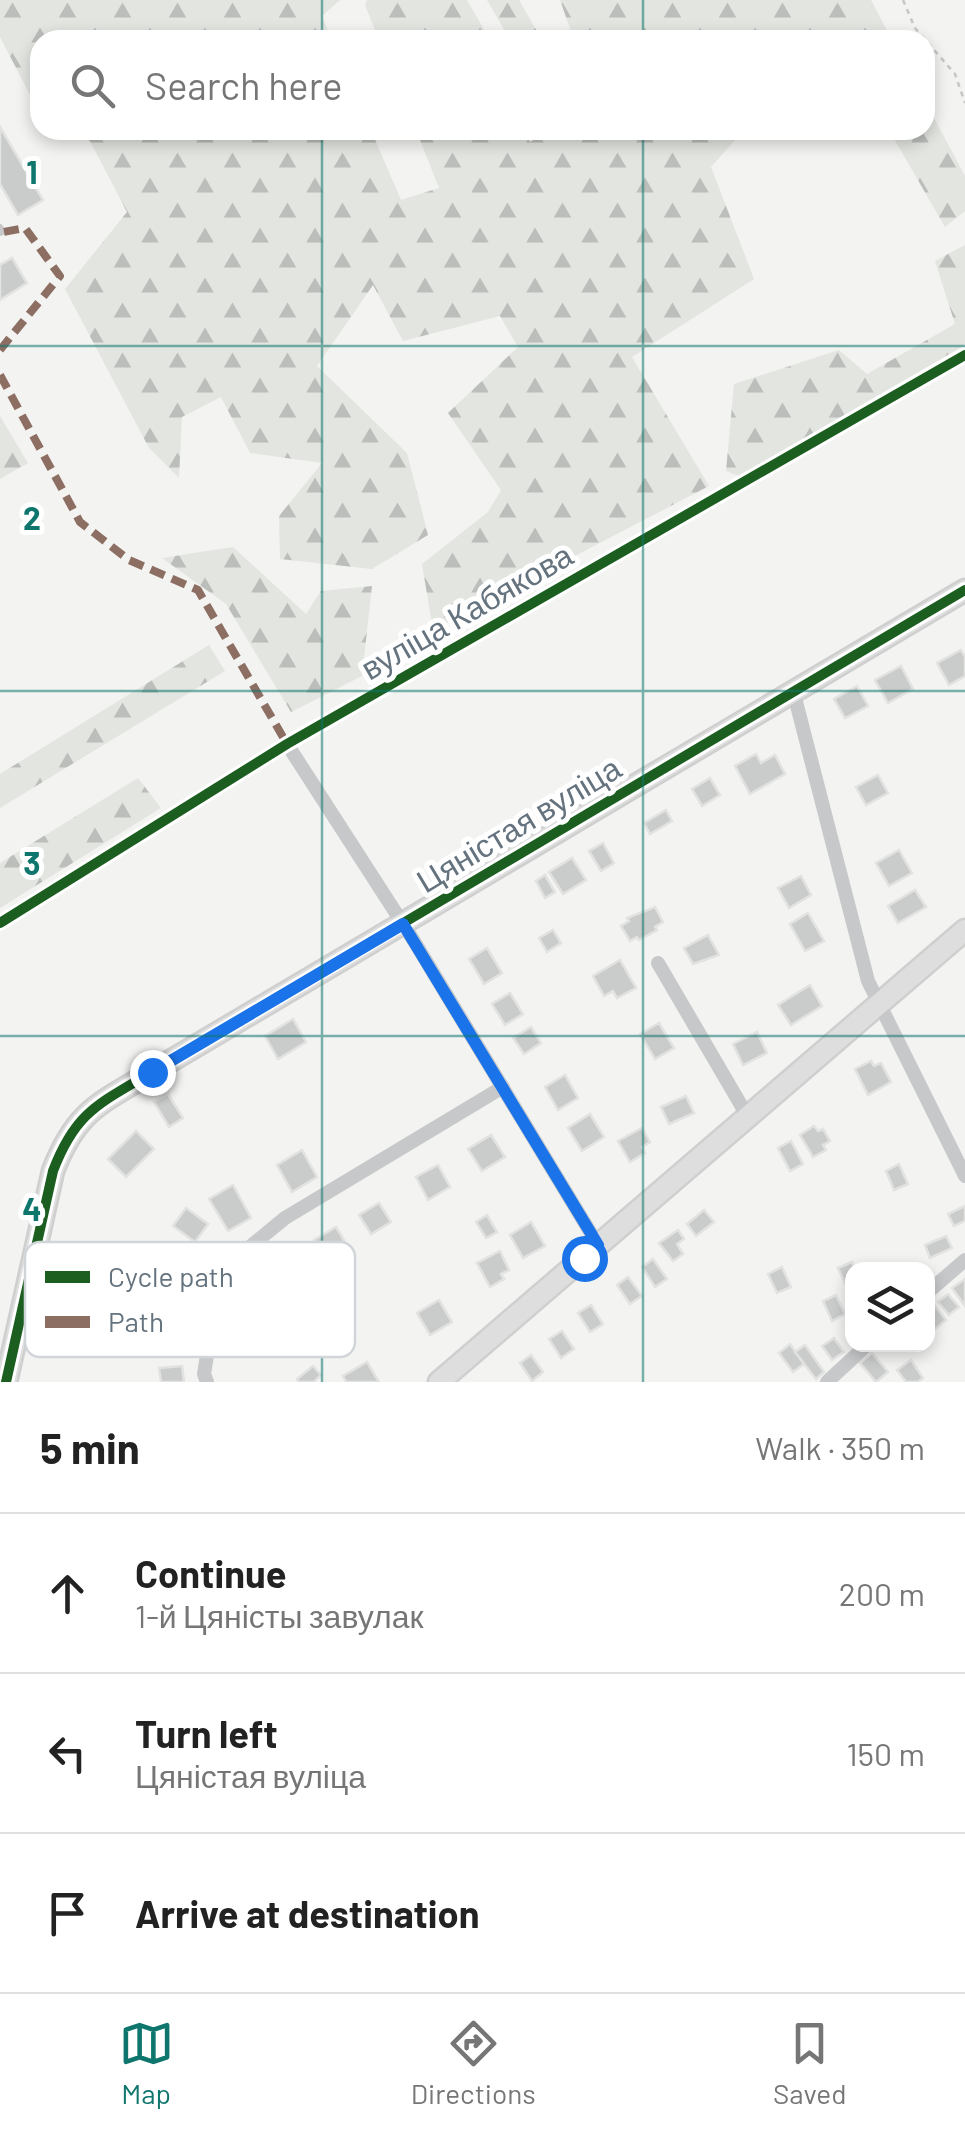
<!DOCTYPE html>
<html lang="en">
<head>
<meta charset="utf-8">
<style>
	:root { --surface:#fff; --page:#f2f2f2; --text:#222; --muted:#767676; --line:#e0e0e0; --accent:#0f766e }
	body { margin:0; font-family:Barlow,sans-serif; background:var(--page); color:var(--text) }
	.controls { position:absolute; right:30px; bottom:30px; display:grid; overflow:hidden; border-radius:20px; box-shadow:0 5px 15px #0003 }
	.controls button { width:90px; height:90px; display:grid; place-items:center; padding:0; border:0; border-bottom:2px solid var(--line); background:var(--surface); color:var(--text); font:50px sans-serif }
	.stop { position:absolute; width:30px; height:30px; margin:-22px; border:8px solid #1a73e8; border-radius:50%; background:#fff }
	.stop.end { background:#1a73e8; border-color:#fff; box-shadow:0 2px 10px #0008 }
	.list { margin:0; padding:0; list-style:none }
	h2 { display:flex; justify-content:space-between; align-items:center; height:130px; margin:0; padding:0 40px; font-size:42px }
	h2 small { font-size:32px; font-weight:400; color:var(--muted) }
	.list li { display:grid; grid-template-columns:65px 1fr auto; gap:30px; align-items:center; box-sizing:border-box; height:160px; padding:0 40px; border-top:2px solid var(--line) }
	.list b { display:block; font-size:38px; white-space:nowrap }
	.list p { margin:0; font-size:32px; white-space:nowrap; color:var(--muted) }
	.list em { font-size:32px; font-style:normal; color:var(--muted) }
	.icon { flex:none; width:55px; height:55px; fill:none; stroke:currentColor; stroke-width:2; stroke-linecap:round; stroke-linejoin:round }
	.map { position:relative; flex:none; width:965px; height:1382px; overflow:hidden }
	.search { position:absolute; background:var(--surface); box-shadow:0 5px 15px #0003; left:30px; right:30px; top:30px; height:110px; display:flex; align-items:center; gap:25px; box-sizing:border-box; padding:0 35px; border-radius:30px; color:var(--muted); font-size:38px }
	.sheet { height:610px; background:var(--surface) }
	nav { display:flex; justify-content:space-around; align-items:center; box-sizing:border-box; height:140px; border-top:2px solid var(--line); background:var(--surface); font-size:28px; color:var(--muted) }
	nav a { display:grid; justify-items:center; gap:5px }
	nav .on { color:var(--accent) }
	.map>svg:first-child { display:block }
	.forest { fill:url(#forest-firs) }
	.building { fill:#cacbcb; stroke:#e2e2e1; stroke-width:2.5 }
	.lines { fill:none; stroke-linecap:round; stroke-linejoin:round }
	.secondary-casing { stroke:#cfcfcf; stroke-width:25 }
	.path { stroke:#c5c6c6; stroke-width:2.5; stroke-dasharray:5 5; stroke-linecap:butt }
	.lane { stroke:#c7c8c9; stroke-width:6 }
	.street { stroke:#c7c8c9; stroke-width:14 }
	.secondary { stroke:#dddedd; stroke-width:20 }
	.quiet { stroke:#8d6e63; stroke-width:8; stroke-dasharray:15 8; stroke-linecap:butt }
	.cycleway-casing { stroke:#fff; stroke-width:16 }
	.cycleway { stroke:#1b5e20; stroke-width:10 }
	.route { stroke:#1a73e8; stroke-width:12 }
	.grid { fill:none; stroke:#0f766e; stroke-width:2.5; stroke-opacity:0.55 }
	.labels { text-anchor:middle; stroke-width:10; stroke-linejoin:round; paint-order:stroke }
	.street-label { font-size:32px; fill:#65737f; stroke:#fff }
	.key { fill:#fff; stroke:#d1d5d9; stroke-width:2.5 }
	.key-label { font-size:28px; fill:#65737f }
	.grid-label { font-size:32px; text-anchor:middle; font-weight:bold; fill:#0f766e; stroke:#fff; stroke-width:10; stroke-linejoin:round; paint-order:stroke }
</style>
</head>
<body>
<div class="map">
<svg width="965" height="1382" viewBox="0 0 965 1382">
	<defs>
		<pattern id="forest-firs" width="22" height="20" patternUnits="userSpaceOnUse" patternTransform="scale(2.5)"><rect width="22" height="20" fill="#e2e5e0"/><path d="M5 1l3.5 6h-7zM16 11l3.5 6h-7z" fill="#bbbebb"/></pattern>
	</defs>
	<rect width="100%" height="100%" fill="#f3f3f1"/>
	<g class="forest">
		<path d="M0,0H340L322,16L332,40H40V114L0,37Z"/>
		<path d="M367,0H467L490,40H379L365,5Z"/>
		<path d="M487,0H519L542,40H510Z"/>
		<path d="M560,0H871L892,40H574Z"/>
		<path d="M925,101L965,176V211L945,227L889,130H925Z"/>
		<path d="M70,130H371L401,200L439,188L416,130H522L530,142L551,130H744L711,167L754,279L632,357L709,486L433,630L422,564L488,512L501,490L448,413L518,347L500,316L403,341L373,285L317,366L407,453L428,535L372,569L280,559L279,516L322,463L250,453L221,397L182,417L179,478L149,448L65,289L127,212L90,141Z"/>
		<path d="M965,245V345L739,476L726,471L734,384L839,350L867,374L955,324L935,261Z"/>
		<path d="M0,416L28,463L0,479Z"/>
		<path d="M233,547L306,614L321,591L372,586L362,676L291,712L226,604L162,558Z"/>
		<path d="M209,645L225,671L0,808V774Z"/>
		<path d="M138,778L161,808L0,908V863Z"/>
	</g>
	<g class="building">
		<path d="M0,127L43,200L18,215L0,184Z"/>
		<path d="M12,258L27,283L0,300V265Z"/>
		<path d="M961,650L965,657V676L949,685L937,663Z"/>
		<path d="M901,666L913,689L888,703L875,680Z"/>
		<path d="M857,686L868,706L845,718L834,699Z"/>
		<path d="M756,754L761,763L775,755L785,774L750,794L735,766Z"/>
		<path d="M878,775L888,793L866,805L856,787Z"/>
		<path d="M710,778L720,795L702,806L692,789Z"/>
		<path d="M666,810L672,821L650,834L644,823Z"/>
		<path d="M603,843L614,863L601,871L589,851Z"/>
		<path d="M899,850L912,873L889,886L876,863Z"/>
		<path d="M572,858L586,880L563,894L549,872Z"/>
		<path d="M545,875L555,892L545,898L536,881Z"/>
		<path d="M801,876L811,895L789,908L778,888Z"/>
		<path d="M915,890L926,907L898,923L888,906Z"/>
		<path d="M655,907L663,922L655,927L657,930L639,940L637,937L630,941L621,926L629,921L627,918Z"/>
		<path d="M808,913L824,941L805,951L790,924Z"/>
		<path d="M553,930L561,943L547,952L539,938Z"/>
		<path d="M708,935L719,955L693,964L684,948Z"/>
		<path d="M487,948L502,973L484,984L469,959Z"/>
		<path d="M620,960L636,988L617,998L613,991L604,996L593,976Z"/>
		<path d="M810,985L822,1006L791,1025L778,1005Z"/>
		<path d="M510,993L523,1014L505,1025L492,1004Z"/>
		<path d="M293,1019L306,1042L278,1059L265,1036Z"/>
		<path d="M659,1023L674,1048L655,1059L640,1034Z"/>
		<path d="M531,1027L541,1043L524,1054L513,1038Z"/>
		<path d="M757,1032L767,1053L743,1065L733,1044Z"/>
		<path d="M871,1061L874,1066L881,1063L891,1082L868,1095L855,1069Z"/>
		<path d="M565,1075L578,1098L558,1110L545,1087Z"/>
		<path d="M168,1094L183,1118L169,1127L154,1102Z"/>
		<path d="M686,1096L694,1113L669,1124L661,1107Z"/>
		<path d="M590,1114L604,1137L582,1151L568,1128Z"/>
		<path d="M814,1126L818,1131L823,1129L830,1141L823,1145L826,1150L813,1157L800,1135Z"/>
		<path d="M642,1128L650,1142L642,1147L645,1153L630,1162L618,1141Z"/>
		<path d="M136,1131L154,1149L126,1177L108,1159Z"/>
		<path d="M491,1135L505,1157L482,1171L468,1149Z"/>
		<path d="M791,1141L803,1164L790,1171L778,1148Z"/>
		<path d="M302,1150L317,1177L292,1192L277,1165Z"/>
		<path d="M899,1164L908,1184L894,1190L886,1171Z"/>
		<path d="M438,1165L450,1187L428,1200L416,1177Z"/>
		<path d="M233,1185L251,1218L228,1231L209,1199Z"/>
		<path d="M379,1203L391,1222L371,1234L359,1215Z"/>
		<path d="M965,1206V1221L954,1226L948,1214Z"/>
		<path d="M186,1208L208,1224L195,1242L173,1226Z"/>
		<path d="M704,1210L714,1222L696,1236L687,1224Z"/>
		<path d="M487,1215L497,1232L486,1238L476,1222Z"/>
		<path d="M531,1222L545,1246L523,1258L510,1235Z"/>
		<path d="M336,1227L348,1247L326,1260L314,1240Z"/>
		<path d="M678,1230L684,1239L677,1244L683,1254L673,1261L659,1243Z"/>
		<path d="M946,1236L952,1248L930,1258L925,1245Z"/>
		<path d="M500,1251L509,1270L501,1274L504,1279L490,1287L477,1263Z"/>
		<path d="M653,1259L667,1279L655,1287L642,1267Z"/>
		<path d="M852,1262L855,1270L852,1285L847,1288L838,1268Z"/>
		<path d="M782,1267L791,1287L777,1293L768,1274Z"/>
		<path d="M628,1277L642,1296L630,1304L617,1285Z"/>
		<path d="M965,1279V1306L952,1288Z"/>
		<path d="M948,1294L959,1307L949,1315L938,1302Z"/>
		<path d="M836,1295L845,1314L832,1321L823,1301Z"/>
		<path d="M439,1300L452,1322L430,1335L417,1313Z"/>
		<path d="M932,1302L946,1320L934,1330L928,1323V1305Z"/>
		<path d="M591,1305L603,1324L590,1332L578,1313Z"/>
		<path d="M562,1331L574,1349L561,1358L549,1339Z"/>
		<path d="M834,1338L844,1352L832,1360L822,1346Z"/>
		<path d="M790,1344L804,1364L793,1372L779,1353Z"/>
		<path d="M805,1345L824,1372L816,1379L795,1352Z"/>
		<path d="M872,1353L888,1372L876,1382L860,1363Z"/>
		<path d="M531,1355L543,1372L532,1381L520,1363Z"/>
		<path d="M911,1360L923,1378L918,1382H906L897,1370Z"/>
		<path d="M367,1362L379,1382H346L343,1376Z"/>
		<path d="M182,1366L184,1382H161L159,1368Z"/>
		<path d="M313,1366L321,1375L314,1382H299L297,1379Z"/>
	</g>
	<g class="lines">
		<g class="secondary-casing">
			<g id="secondary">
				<path d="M6,1382L53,1171C76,1111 99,1104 152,1072L965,590"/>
				<path d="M439,1382L965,930"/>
			</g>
		</g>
		<path class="path" d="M903,0L915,28L955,74L965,103"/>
		<path class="lane" d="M0,227L3,232L0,233"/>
		<g class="street">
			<path d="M793,690L868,981L965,1176"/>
			<path d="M287,744L414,941L598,1245"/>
			<path d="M0,923L287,744L965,355"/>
			<path d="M658,963L748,1117"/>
			<path d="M928,1292L965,1260"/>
			<path d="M207,1382L204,1374L213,1319L234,1260L285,1218L503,1087"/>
			<path d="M827,1382L868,1344"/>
		</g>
		<use href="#secondary" class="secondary"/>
		<g class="quiet">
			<path d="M0,350L60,276L25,228L3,232"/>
			<path d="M0,375L80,522L129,560L198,590L287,744"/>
		</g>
		<g class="cycleway-casing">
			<g id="cycleway">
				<path d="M0,923L287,744L965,355"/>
				<path d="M6,1382L53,1171C76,1111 99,1104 152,1072L965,590"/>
			</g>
		</g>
		<use href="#cycleway" class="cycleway"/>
	</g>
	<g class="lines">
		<path class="route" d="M152,1072L403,924L598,1245L584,1258"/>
	</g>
	<path class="grid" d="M322,0V40M643,0V40M322,130V1382M643,130V1382M0,346H965M0,691H965M0,1036H965"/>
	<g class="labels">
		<g class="street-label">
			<text transform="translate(467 612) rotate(-30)" y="11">вуліца Кабякова</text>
			<text transform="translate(519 825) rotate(-31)" y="11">Цяністая вуліца</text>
		</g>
	</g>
	<rect x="25" y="1242" width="330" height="115" rx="15" class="key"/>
	<rect x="45" y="1271" width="45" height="12" fill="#1b5e20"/>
	<rect x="45" y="1316" width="45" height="12" fill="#8d6e63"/>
	<g class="key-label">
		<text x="108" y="1287">Cycle path</text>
		<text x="108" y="1332">Path</text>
	</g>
	<g class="grid-label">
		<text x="32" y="184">1</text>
		<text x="32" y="530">2</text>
		<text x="32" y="875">3</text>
		<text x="32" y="1221">4</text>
	</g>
</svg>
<div class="controls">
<button><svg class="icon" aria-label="layers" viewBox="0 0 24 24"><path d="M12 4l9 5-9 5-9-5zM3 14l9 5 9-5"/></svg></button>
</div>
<div class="stop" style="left:584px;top:1258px"></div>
<div class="stop end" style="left:152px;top:1072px"></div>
<div class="search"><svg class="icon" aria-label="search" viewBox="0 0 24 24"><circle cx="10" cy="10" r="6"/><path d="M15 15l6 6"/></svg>Search here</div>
</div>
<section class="sheet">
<h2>5 min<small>Walk · 350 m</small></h2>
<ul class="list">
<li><svg class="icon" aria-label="ahead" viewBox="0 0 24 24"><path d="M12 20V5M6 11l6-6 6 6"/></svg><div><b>Continue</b><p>1-й Цяністы завулак</p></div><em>200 m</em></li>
<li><svg class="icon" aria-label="left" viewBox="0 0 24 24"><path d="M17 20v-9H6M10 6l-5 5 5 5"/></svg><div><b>Turn left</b><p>Цяністая вуліца</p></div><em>150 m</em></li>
<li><svg class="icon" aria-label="arrive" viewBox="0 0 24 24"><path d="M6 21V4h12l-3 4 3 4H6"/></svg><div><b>Arrive at destination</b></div></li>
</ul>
</section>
<nav>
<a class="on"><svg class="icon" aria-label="map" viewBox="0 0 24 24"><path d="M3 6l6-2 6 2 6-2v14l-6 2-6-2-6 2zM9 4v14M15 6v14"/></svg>Map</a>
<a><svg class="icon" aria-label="directions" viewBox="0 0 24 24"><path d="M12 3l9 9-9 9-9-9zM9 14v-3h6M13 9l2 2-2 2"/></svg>Directions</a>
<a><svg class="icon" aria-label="saved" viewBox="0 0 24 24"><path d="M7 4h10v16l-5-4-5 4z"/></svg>Saved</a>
</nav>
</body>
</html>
